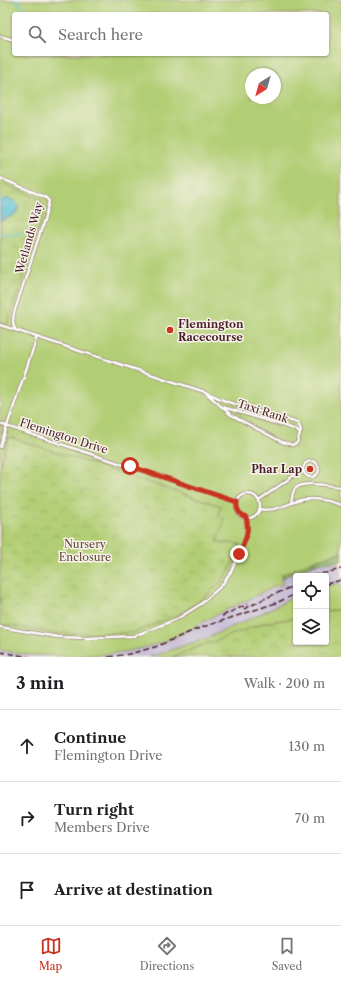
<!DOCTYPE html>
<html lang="en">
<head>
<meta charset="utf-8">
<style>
	:root { --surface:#fff; --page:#f2f2f2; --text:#202124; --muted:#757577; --line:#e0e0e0; --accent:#c8321e }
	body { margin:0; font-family:"Libre Caslon Text",serif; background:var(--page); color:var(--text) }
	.controls { position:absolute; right:12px; bottom:12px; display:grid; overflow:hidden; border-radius:4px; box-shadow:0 1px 3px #0004 }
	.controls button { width:36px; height:36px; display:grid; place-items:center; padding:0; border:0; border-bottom:1px solid var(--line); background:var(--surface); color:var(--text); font:20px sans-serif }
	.compass { position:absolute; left:245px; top:68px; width:36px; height:36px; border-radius:50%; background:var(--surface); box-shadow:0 1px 3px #0004; rotate:217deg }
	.stop { position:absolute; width:12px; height:12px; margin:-9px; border:3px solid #c8321e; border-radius:50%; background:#fff }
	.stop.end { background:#c8321e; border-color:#fff; box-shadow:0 1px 4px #0008 }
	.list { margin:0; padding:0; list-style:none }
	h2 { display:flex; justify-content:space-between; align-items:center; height:52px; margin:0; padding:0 16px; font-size:17px }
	h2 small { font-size:13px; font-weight:400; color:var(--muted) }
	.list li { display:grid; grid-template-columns:26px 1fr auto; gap:12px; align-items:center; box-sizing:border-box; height:72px; padding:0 16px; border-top:1px solid var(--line) }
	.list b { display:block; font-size:15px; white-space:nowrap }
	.list p { margin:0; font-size:13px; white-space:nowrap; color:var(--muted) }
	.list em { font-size:13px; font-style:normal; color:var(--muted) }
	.icon { flex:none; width:22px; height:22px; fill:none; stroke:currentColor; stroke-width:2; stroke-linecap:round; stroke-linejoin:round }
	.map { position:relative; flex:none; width:341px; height:657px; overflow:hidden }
	.search { position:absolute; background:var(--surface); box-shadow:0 1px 3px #0004; left:12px; right:12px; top:12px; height:44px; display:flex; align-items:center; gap:10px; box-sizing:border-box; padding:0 14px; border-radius:4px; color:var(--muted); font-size:15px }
	.sheet { height:268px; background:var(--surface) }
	nav { display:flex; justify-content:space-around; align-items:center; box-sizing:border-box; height:56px; border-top:1px solid var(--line); background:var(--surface); font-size:11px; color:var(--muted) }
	nav a { display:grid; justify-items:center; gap:2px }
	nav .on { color:var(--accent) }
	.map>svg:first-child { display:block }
	.industrial { fill:url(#industrial-grid) }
	.railway { fill:#c9bfd7 }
	.green { fill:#b2ce74; stroke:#7e7650; fill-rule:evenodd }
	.forest { fill:url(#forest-firs); stroke:#6c6848 }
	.park { fill:url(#park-crowns); stroke:#7e7650 }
	.water { fill:#58bfd5; stroke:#516f80 }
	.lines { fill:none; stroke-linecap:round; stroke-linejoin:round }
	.stream { stroke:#58bfd5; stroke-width:1.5 }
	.service-casing { stroke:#9c8179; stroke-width:4 }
	.service { stroke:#fff; stroke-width:2.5 }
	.rail { stroke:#4a1f2b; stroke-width:1.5; stroke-dasharray:6 3; stroke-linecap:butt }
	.route { stroke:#c8321e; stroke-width:5 }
	.poi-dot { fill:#c8321e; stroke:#f7f3e8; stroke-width:1.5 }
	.labels { text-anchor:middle; stroke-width:3; stroke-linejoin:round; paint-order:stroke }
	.street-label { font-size:11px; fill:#4a1f2b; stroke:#f7f3e8 }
	.poi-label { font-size:11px; font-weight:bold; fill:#4a1f2b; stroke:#f7f3e8; text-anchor:start }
	.park-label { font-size:11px; fill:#644b3d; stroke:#f7f3e8 }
</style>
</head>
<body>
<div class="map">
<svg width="341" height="657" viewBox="0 0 341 657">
	<defs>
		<pattern id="industrial-grid" width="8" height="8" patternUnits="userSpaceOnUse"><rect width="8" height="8" fill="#c9bfd7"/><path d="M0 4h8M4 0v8" fill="none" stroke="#aea4b9"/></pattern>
		<pattern id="forest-firs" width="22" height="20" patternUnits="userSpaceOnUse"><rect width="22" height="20" fill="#8db166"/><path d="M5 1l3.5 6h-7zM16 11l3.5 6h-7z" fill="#758f54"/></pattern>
		<pattern id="park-crowns" width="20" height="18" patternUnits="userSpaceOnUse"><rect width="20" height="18" fill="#b2ce74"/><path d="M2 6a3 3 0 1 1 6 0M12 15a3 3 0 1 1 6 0" fill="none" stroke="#9bb065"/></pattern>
	</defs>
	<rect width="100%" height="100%" fill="#f7f3e8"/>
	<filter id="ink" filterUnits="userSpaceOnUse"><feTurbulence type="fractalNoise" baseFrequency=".025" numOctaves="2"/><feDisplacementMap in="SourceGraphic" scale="8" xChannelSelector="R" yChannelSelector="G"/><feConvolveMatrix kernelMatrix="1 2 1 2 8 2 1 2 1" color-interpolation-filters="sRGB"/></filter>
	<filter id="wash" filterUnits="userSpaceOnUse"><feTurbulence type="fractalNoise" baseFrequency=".012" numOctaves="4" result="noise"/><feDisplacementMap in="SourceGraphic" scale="16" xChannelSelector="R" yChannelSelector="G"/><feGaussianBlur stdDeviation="0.9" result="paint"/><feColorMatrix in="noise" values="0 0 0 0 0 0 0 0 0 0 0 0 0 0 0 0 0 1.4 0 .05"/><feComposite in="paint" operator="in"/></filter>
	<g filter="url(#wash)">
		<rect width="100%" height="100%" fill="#efe3c7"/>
		<path class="industrial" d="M338,562L340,568L320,572L308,576H296V580L283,584L280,579L317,563Z"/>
		<g class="railway">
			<path d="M341,568V583L326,586V576H308L320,572Z"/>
			<path d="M296,580V596L252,618L207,638L150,657H82L108,655L135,650L164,642L184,633L221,613L250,599L283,584Z"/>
			<path d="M0,650L30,655L58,657H0Z"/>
		</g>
		<g class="green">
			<path d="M0,0H341V561L317,563L282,578L280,579L283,584L278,586L277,585C256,596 235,606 214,616C197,625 180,636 162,642C121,657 74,657 30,655C20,654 10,652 0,650ZM14,14H327V54H14ZM251,74H275V98H251Z"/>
			<path d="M341,583V609L326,612V586Z"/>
			<path d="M296,596V618L264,623L174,657H150L207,638L252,618Z"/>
		</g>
		<path class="forest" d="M341,552V561L317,563L282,578L281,575L315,560Z"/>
		<g class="park">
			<path d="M0,182L40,199L45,208L7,325L0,322Z"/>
			<path d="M9,437L59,453L221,506L218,516L225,519L217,542L240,544L230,569L220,583L199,602L180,614L133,633L59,634L0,624V466Z"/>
			<path d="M341,609V617L340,618L341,620V657H173L200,646L264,623L296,618V642H326V612Z"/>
		</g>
		<path class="water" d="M8,198L16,202L19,208L14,215L0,221V201Z"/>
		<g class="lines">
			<g class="stream">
				<path d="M13,0L25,8"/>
				<path d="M17,0L20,1"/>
				<path d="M0,199L2,201"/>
				<path d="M0,233L13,235L22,233"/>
			</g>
		</g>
	</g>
	<g filter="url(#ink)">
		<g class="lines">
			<g class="service-casing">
				<g id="service">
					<path d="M0,36L14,40"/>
					<path d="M0,178L45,197L49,201L44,221L14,313C13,319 12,325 16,330"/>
					<path d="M0,325L205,392L231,415L282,442L293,445L297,443L301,430L298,423L228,402L205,392"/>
					<path d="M223,407L294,429L300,433"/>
					<path d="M0,424L237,502"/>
					<path d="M0,447L37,337"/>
					<circle cx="311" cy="469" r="8"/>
					<circle cx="248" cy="506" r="12"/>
					<path d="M259,500L293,476L304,471"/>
					<path d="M291,503C292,499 292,494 294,490C301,479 329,486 341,487"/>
					<path d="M259,509C277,512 285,504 301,500C315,497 328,501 341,505"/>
					<path d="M0,627L58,637L87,638L134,636L177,619L201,604L222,585L232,570L245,541L247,527L246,517"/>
				</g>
			</g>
			<use href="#service" class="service"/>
			<g class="rail">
				<path d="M313,576L341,569"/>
				<path d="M326,584L341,580"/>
				<path d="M244,609L266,598L296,585"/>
				<path d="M222,616L248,604"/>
				<path d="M0,652L29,657"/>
				<path d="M108,657L129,654L155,647L197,629L276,603L296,594"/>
			</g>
		</g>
	</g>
	<g class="lines" filter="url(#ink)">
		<path class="route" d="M130,466L237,502C236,509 238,514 246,517C250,531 245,542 239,554"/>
	</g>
	<g class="poi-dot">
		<circle cx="170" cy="330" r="4"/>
		<circle cx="310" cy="469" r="4"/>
	</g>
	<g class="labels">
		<g class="street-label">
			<text transform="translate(29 238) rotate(-74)" y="4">Wetlands Way</text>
			<text transform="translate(263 411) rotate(18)" y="4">Taxi Rank</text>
			<text transform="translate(64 436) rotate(18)" y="4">Flemington Drive</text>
		</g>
		<g class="poi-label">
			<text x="178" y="328">Flemington<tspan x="178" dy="13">Racecourse</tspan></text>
			<text x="302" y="473" text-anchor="end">Phar Lap</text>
		</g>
		<g class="park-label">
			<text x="85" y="548">Nursery<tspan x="85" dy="13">Enclosure</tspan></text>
		</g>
	</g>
</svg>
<div class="controls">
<button><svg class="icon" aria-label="locate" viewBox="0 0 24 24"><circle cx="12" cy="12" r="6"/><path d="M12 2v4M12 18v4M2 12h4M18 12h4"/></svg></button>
<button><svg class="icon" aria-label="layers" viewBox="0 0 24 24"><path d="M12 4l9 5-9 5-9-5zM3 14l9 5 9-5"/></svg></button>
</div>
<svg class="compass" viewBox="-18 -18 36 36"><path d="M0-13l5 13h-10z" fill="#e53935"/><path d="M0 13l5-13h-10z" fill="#757577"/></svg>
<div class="stop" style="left:130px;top:466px"></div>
<div class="stop end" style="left:239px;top:554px"></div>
<div class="search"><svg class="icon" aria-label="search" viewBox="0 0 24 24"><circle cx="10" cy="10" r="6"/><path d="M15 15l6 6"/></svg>Search here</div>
</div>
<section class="sheet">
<h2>3 min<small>Walk · 200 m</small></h2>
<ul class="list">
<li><svg class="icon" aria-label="ahead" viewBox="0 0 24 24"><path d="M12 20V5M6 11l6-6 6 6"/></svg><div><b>Continue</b><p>Flemington Drive</p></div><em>130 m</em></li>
<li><svg class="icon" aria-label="right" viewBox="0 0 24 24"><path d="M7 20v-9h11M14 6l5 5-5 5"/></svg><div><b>Turn right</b><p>Members Drive</p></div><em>70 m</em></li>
<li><svg class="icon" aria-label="arrive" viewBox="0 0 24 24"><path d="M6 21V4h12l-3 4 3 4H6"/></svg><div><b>Arrive at destination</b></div></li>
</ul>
</section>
<nav>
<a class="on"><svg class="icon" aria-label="map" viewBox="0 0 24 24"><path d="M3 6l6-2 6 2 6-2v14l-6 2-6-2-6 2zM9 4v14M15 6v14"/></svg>Map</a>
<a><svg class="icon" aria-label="directions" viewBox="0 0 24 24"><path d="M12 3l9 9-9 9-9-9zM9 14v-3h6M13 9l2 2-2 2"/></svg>Directions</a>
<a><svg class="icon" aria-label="saved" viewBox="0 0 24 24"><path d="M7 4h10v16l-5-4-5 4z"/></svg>Saved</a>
</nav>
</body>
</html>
